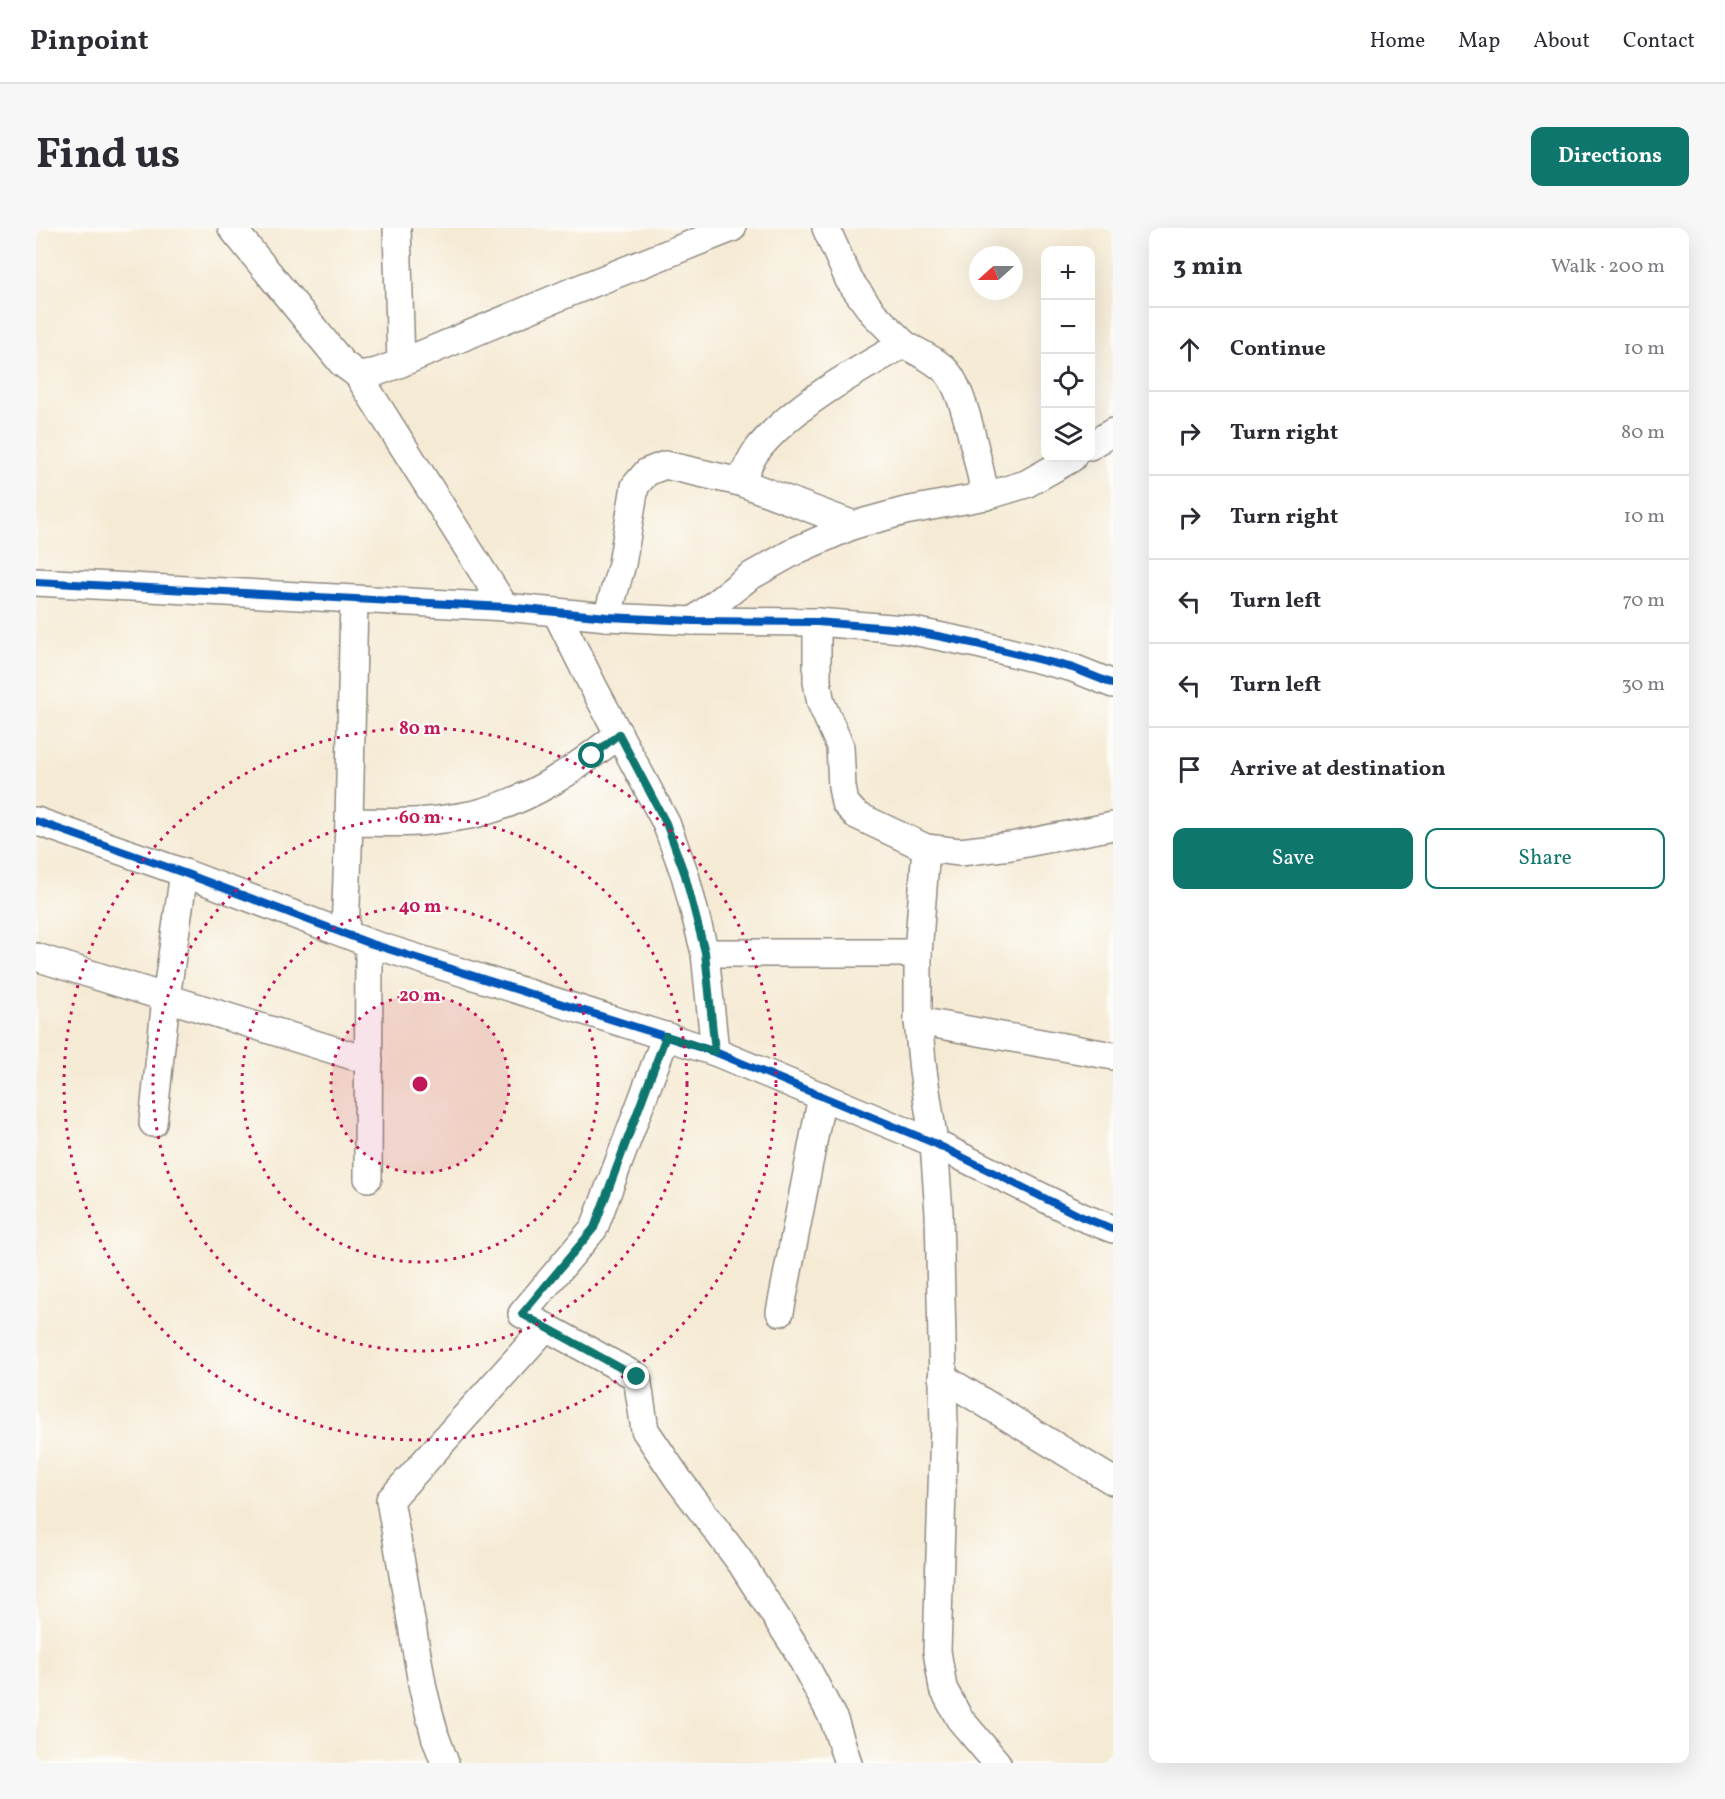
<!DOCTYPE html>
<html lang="en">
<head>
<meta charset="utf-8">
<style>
	:root { --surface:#fff; --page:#f7f7f7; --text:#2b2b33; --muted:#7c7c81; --line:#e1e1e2; --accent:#0f766e }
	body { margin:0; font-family:Vollkorn,serif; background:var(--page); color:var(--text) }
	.controls { position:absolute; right:18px; top:18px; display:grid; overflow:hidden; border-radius:12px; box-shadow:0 6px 24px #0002 }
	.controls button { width:54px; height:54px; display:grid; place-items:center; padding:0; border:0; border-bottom:2px solid var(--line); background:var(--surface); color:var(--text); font:30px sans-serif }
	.compass { position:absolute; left:933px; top:18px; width:54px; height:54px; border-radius:50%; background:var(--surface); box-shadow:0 6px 24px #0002; rotate:249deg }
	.stop { position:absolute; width:18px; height:18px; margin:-14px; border:4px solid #0f766e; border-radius:50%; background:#fff }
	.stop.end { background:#0f766e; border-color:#fff; box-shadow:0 2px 6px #0008 }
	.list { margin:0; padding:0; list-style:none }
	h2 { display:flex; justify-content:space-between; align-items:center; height:78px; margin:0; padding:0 24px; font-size:26px }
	h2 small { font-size:20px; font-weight:400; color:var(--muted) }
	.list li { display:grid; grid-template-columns:39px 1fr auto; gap:18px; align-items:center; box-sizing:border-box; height:84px; padding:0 24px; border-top:2px solid var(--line) }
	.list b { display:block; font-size:22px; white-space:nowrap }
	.list em { font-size:20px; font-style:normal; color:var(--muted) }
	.actions { display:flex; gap:12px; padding:18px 24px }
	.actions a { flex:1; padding:14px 0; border:2px solid var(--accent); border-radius:12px; text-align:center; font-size:21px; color:var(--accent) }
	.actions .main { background:var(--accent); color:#fff }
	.icon { flex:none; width:33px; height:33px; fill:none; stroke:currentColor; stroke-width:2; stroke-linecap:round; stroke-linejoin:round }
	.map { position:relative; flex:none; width:1077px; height:1535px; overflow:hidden; border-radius:12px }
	header { display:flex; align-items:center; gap:36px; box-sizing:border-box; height:84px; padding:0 30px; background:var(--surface); border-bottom:2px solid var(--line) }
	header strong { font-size:28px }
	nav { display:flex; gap:33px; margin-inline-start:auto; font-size:21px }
	.intro { display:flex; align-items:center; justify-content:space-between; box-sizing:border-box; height:144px; padding:0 36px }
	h1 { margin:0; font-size:42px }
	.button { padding:15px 27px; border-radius:12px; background:var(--accent); color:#fff; font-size:21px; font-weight:700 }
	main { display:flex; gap:36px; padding:0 36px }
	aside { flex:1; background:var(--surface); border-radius:12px; box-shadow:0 6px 24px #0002 }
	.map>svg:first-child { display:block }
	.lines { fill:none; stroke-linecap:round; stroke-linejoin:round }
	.street-casing { stroke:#908a80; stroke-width:30 }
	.street { stroke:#fff; stroke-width:27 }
	.cycleway-casing { stroke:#fdfcf7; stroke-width:11 }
	.cycleway { stroke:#0057b8; stroke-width:8 }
	.route { stroke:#0f766e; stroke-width:8 }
	.ring { fill:none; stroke:#c2185b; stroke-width:3; stroke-dasharray:3 6 }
	.centre { fill:#c2185b; stroke:#fdfcf7; stroke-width:3 }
	.ring-label { font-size:18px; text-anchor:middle; font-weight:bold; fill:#c2185b; stroke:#fdfcf7; stroke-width:4.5; stroke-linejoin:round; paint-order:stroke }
</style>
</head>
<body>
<header>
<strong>Pinpoint</strong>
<nav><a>Home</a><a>Map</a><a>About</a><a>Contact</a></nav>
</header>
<div class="intro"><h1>Find us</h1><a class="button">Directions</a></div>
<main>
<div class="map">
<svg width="1077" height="1535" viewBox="0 0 1077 1535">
	<rect width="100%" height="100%" fill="#fdfcf7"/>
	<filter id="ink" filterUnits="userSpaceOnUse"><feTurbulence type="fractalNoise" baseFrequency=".0167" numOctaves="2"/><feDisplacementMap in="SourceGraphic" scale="12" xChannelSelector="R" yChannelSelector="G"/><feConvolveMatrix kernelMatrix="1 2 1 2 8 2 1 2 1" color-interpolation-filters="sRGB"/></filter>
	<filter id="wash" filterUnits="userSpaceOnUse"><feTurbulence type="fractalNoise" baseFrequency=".008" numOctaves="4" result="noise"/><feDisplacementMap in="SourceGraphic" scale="24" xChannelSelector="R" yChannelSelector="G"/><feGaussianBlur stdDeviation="1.35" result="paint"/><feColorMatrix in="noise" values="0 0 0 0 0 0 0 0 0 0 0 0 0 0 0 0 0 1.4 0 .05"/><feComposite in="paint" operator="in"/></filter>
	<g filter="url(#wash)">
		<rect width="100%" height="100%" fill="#f5ead4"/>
	</g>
	<g filter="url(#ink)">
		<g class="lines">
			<g class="street-casing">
				<g id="street">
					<path d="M196,0L306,135L322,147L341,144L365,135L535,64L696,0"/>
					<path d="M361,0L365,135"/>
					<path d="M790,0L813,52L837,85L868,116"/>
					<path d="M322,147L469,379"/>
					<path d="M1054,218L1077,204"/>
					<path d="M704,254C709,245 713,234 719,225C753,180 818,144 868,116C881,124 900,132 911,144C930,166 942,238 950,268"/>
					<path d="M0,354L469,379L571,389L657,393L781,394L867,401L941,416L1037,440L1077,456"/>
					<path d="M520,384L557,458L630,595L649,647L669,725L679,824"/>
					<path d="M571,389L586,336L599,258L611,244L629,237L704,254L818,297"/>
					<path d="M657,393L713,349L761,322L818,297L869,283L950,268L990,256L1036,230"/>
					<path d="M781,394V454L785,475L804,518L806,559L809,575L820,587L890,620L924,624L975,618L1077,598"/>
					<path d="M0,593L148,645L333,715L679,824L898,915L1046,989L1077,1001"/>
					<path d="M313,594C339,594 367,596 392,593C409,591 427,589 443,585C496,571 541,540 583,506"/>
					<path d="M890,620L882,725V793L887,843L898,915L903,985L908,1198L901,1423L907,1460L923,1490L961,1535"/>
					<path d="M309,705L313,594L318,372"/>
					<path d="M669,725H882"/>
					<path d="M0,729L333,833"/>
					<path d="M882,793L1077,828"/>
					<path d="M630,808L558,1000L486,1086L601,1149L609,1202L642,1251L705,1335L760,1420L798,1492L812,1535"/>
					<path d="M117,895L130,770L148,645"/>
					<path d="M332,950L333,715"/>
					<path d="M744,1084L786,868"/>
					<path d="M906,1149L1077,1253"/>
					<path d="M409,1535L399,1508L387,1461L354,1272L510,1099"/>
				</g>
			</g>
			<use href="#street" class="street"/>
			<g class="cycleway-casing">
				<g id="cycleway">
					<path d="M0,354L469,379L571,389L657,393L781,394L867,401L941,416L1037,440L1077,456"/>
					<path d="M0,593L148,645L333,715L679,824L898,915L1046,989L1077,1001"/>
				</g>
			</g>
			<use href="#cycleway" class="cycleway"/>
		</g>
	</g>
	<g class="lines" filter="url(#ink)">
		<path class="route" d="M556,528L583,506L630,595L649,647L669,724L679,824L630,808L558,1000L486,1086L601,1149"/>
	</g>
	<circle cx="384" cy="856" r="89" fill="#c2185b" fill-opacity=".12"/>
	<g class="ring">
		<circle cx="384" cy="856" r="89"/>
		<circle cx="384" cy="856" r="178"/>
		<circle cx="384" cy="856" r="267"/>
		<circle cx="384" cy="856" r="356"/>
	</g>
	<circle cx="384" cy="856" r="9" class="centre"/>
	<g class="ring-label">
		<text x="384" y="506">80 m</text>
		<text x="384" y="595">60 m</text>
		<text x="384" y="684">40 m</text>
		<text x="384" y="773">20 m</text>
	</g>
</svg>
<div class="controls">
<button>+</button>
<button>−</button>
<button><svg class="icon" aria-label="locate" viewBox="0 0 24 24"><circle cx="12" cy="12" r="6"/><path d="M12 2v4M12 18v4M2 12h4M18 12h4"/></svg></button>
<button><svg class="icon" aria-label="layers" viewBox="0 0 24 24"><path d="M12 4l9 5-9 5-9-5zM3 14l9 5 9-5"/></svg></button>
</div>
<svg class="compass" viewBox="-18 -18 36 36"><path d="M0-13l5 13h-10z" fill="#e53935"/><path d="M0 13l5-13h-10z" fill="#7c7c81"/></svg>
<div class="stop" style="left:556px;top:528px"></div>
<div class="stop end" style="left:601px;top:1149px"></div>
</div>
<aside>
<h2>3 min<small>Walk · 200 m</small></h2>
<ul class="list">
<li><svg class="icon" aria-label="ahead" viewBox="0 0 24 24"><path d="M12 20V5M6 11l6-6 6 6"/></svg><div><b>Continue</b></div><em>10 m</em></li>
<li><svg class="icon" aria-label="right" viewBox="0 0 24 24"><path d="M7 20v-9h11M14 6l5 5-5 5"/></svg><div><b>Turn right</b></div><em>80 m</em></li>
<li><svg class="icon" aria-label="right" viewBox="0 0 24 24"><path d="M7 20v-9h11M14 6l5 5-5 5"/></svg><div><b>Turn right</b></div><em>10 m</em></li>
<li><svg class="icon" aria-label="left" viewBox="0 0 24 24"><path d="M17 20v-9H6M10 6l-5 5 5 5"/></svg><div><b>Turn left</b></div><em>70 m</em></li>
<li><svg class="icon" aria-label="left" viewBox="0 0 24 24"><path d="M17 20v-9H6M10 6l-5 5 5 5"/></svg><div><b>Turn left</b></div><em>30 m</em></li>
<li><svg class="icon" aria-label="arrive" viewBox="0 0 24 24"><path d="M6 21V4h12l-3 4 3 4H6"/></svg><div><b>Arrive at destination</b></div></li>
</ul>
<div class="actions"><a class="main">Save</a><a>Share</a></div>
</aside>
</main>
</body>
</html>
